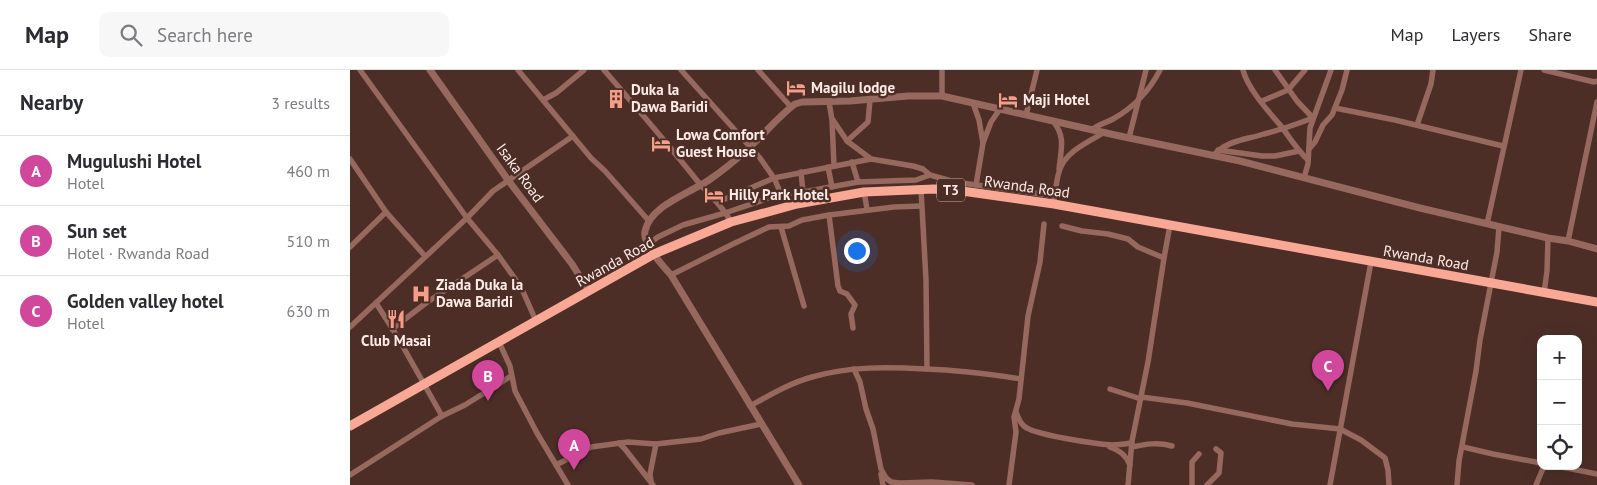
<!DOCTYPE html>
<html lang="en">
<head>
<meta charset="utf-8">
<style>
	:root { --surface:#fff; --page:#f7f7f7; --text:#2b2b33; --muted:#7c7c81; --line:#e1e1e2; --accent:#db2777 }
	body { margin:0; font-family:"PT Sans",sans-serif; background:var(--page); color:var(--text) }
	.controls { position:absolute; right:15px; bottom:15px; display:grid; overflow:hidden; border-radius:10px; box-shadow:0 5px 20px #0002 }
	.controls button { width:45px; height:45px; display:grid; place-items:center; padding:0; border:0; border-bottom:1px solid var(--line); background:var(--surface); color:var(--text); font:25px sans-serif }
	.you { position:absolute; left:506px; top:180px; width:18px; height:18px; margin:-12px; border:4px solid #fff; border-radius:50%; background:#1a73e8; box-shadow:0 0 0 8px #1a73e833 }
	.badge { display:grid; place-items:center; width:32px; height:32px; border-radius:50%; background:var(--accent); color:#fff; font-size:16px; font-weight:700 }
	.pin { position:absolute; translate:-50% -41px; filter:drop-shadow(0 1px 2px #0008) }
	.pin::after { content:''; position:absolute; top:26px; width:18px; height:15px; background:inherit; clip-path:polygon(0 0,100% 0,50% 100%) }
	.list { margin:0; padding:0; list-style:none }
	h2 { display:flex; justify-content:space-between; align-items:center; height:65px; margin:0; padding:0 20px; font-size:21px }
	h2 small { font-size:16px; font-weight:400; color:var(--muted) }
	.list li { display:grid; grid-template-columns:32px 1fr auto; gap:15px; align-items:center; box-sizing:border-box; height:70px; padding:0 20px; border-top:1px solid var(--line) }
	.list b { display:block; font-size:19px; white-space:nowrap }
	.list p { margin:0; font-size:16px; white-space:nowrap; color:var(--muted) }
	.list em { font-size:16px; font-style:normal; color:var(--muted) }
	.icon { flex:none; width:28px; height:28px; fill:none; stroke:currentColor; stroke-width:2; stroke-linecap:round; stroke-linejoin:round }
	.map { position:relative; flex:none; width:1247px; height:415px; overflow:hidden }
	header { display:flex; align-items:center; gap:30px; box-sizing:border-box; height:70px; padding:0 25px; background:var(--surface); border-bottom:1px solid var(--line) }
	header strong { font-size:24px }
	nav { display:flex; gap:28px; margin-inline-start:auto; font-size:18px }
	.search { width:350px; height:45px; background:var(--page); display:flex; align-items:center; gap:12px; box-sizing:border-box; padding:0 18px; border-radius:10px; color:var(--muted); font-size:19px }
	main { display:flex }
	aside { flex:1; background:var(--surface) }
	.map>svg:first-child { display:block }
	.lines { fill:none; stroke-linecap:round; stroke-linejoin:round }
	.minor { stroke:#96685e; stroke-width:5.5 }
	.tertiary { stroke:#96685e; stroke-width:7 }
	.trunk { stroke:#f8a895; stroke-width:9 }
	.labels { text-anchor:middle; stroke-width:5; stroke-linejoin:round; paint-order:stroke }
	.shield { fill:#4c2e27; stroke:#c9b2ad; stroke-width:1 }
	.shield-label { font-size:14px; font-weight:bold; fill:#ffebe6 }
	.poi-label { font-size:15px; font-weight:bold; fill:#ffebe6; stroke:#4c2e27; text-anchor:start }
	.street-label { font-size:15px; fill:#ffebe6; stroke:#4c2e27 }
</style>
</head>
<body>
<header>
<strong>Map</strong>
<div class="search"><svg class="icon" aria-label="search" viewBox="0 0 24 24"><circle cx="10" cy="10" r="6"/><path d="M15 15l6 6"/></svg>Search here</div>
<nav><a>Map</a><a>Layers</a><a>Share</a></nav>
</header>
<main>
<aside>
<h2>Nearby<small>3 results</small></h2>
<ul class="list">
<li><span class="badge" style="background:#d1479c">A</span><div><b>Mugulushi Hotel</b><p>Hotel</p></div><em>460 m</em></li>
<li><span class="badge" style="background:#d1479c">B</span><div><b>Sun set</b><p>Hotel · Rwanda Road</p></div><em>510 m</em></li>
<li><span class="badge" style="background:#d1479c">C</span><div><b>Golden valley hotel</b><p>Hotel</p></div><em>630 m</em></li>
</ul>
</aside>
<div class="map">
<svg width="1247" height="415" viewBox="0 0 1247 415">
	<rect width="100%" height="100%" fill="#4c2e27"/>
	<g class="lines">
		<g class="minor">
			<path d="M10,0L117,148L148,185L171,217L186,251"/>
			<path d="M168,0L241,88L255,101L299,151"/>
			<path d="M254,0C286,37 318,74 349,113C360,126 373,136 381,152"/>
			<path d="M331,0L410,88L424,108L431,124L441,136"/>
			<path d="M408,0L441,37"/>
			<path d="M592,0V26"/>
			<path d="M893,0C898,19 918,41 931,56C940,68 947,80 958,90"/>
			<path d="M1194,0L1244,12L1247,11"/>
			<path d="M193,30L206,23L234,0"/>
			<path d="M520,30L518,52L497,71L521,89"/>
			<path d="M912,31L938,20L955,0"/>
			<path d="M479,32L482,50L484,96"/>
			<path d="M623,33L629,50L633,73L626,115"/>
			<path d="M985,38L1045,50L1153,76"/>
			<path d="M676,45L687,0"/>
			<path d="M483,50L497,71"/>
			<path d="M703,51C716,67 711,79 709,99"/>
			<path d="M1067,55L1081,14L1083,0"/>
			<path d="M742,60C748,54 756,53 763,49C783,38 800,20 810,0"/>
			<path d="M779,68L796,0"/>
			<path d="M633,73L641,52L650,39"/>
			<path d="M959,79L965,72L973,55L982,45L992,20L997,0"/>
			<path d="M868,80L912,86H925L949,81"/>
			<path d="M863,86C877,70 895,70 914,64C930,60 947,54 963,48L947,31L925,0"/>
			<path d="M0,89L36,142L75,186"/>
			<path d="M502,92L508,112"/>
			<path d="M478,97L482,117"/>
			<path d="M451,102L453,122"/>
			<path d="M954,108L958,94L960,58L981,0"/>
			<path d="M571,119L576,210L577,299"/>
			<path d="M514,122L517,139"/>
			<path d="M704,130C706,121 706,111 709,102C714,82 738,72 755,62"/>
			<path d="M368,132L424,108L521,89L563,96L573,99L580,105L605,112L705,126"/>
			<path d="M479,145L488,216L490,221L497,224L505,235L501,244L503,258"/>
			<path d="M1137,154L1171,0"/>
			<path d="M712,156L732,161L758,164L778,169L788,177L814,188L798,292L782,371L778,415"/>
			<path d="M431,157L454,236"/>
			<path d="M1218,171L1247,32"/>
			<path d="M297,175L308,167L333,155L375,143L431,124L453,122L508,112L566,110L580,105"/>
			<path d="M0,177L36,142"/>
			<path d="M814,188L820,155"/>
			<path d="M321,205L385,173L419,157L439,156L452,150L479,145L544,137L571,136"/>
			<path d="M1194,223L1197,201L1198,168"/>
			<path d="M26,233L47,266L92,346"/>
			<path d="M0,257L117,148L143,121L223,66"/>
			<path d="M42,259L76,233L148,185"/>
			<path d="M149,272L160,296L165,321L187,363L218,415"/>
			<path d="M504,299L510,312L516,339L523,359L531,399L536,408L541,412L550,413L582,412L622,415"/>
			<path d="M760,319L791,329"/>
			<path d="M791,327L837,333L942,354L990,359L1011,370L1035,388L1038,400L1039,415"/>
			<path d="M400,336C420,325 440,313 462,307C500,296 538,297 576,299C608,300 639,304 671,309"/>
			<path d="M666,342C668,347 670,353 674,356C683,365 747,374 762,375C769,375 775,374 782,373"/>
			<path d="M269,373L275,379L303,415"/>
			<path d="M760,377C770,381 776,385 780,395"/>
			<path d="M782,377C796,374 808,372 822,376"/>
			<path d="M1113,377L1143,384L1191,393"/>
			<path d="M206,395L241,377L278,372L306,374L351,369L369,363L411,354"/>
			<path d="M1207,396L1247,404"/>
			<path d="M531,404L533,415"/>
			<path d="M0,405L92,346L115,335L161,306"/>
			<path d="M301,411L300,404L306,374"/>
			<path d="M659,415L666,362L664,347L669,329L678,246L690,192L694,154"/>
			<path d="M842,415V392L849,384"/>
			<path d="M857,415L869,403L871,383L866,379"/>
			<path d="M980,415L1021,192"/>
			<path d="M1107,415L1109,391L1126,301L1130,270L1147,182L1149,157"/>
			<path d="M1186,415L1194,396"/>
		</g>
		<g class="tertiary">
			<path d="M80,0L158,110L222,194L239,221"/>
			<path d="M449,415L321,205C313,196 292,174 295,161C301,135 340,123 359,110C374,100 388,88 401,76C416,62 429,46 445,34L452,32L500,31L558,26H592L765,65L890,91L1070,138L1198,168L1218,171L1247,179"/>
		</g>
		<path class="trunk" d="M0,356L304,184L381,152L447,134L514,122L584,119L605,120L704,134L1247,232"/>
	</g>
	<defs>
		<g id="hotel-bare" transform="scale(1.5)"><path d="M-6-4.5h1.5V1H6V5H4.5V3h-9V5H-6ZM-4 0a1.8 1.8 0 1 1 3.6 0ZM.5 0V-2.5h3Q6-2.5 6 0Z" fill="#f49e8a" stroke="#4c2e27" stroke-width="2.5" paint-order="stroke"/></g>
		<g id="building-bare" transform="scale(1.5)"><path d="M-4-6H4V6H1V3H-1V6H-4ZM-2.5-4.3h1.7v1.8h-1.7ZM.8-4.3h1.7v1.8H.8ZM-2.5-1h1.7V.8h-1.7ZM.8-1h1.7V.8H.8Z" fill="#f49e8a" stroke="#4c2e27" stroke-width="2.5" paint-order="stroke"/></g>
		<g id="hospital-bare" transform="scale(1.5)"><path d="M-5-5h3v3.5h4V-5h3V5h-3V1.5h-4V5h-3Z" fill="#f49e8a" stroke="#4c2e27" stroke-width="2.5" paint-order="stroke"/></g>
		<g id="restaurant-bare" transform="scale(1.5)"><path d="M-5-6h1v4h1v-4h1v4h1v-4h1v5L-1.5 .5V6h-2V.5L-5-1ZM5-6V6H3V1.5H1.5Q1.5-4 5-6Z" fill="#f49e8a" stroke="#4c2e27" stroke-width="2.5" paint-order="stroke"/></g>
	</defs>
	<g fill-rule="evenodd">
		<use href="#hotel-bare" x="446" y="18"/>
		<use href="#building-bare" x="266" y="29"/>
		<use href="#hotel-bare" x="658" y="30"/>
		<use href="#hotel-bare" x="311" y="74"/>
		<use href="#hotel-bare" x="364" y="125"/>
		<use href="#hospital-bare" x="71" y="224"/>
		<use href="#restaurant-bare" x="46" y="249"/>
	</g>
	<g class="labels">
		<rect class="shield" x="587" y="108.5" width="28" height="23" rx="4"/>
		<g class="shield-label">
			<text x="601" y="125">T3</text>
		</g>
		<g class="poi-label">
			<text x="461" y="23">Magilu lodge</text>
			<text x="281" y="25">Duka la<tspan x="281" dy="17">Dawa Baridi</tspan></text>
			<text x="673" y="35">Maji Hotel</text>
			<text x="326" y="70">Lowa Comfort<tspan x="326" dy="17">Guest House</tspan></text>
			<text x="379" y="130">Hilly Park Hotel</text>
			<text x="86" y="220">Ziada Duka la<tspan x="86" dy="17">Dawa Baridi</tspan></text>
			<text x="46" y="276" text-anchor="middle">Club Masai</text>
		</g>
		<g class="street-label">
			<text transform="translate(170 103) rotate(54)" y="5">Isaka Road</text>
			<text transform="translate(677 117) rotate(8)" y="5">Rwanda Road</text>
			<text transform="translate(1076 188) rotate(10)" y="5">Rwanda Road</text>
			<text transform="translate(265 192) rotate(-29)" y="5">Rwanda Road</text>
		</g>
	</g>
</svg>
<div class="controls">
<button>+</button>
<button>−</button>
<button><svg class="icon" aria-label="locate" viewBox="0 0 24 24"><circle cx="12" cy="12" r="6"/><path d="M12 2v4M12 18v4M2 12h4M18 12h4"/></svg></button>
</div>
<div class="you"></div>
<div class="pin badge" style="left:224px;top:400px;background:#d1479c">A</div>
<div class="pin badge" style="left:138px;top:331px;background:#d1479c">B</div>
<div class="pin badge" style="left:978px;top:321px;background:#d1479c">C</div>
</div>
</main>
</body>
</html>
